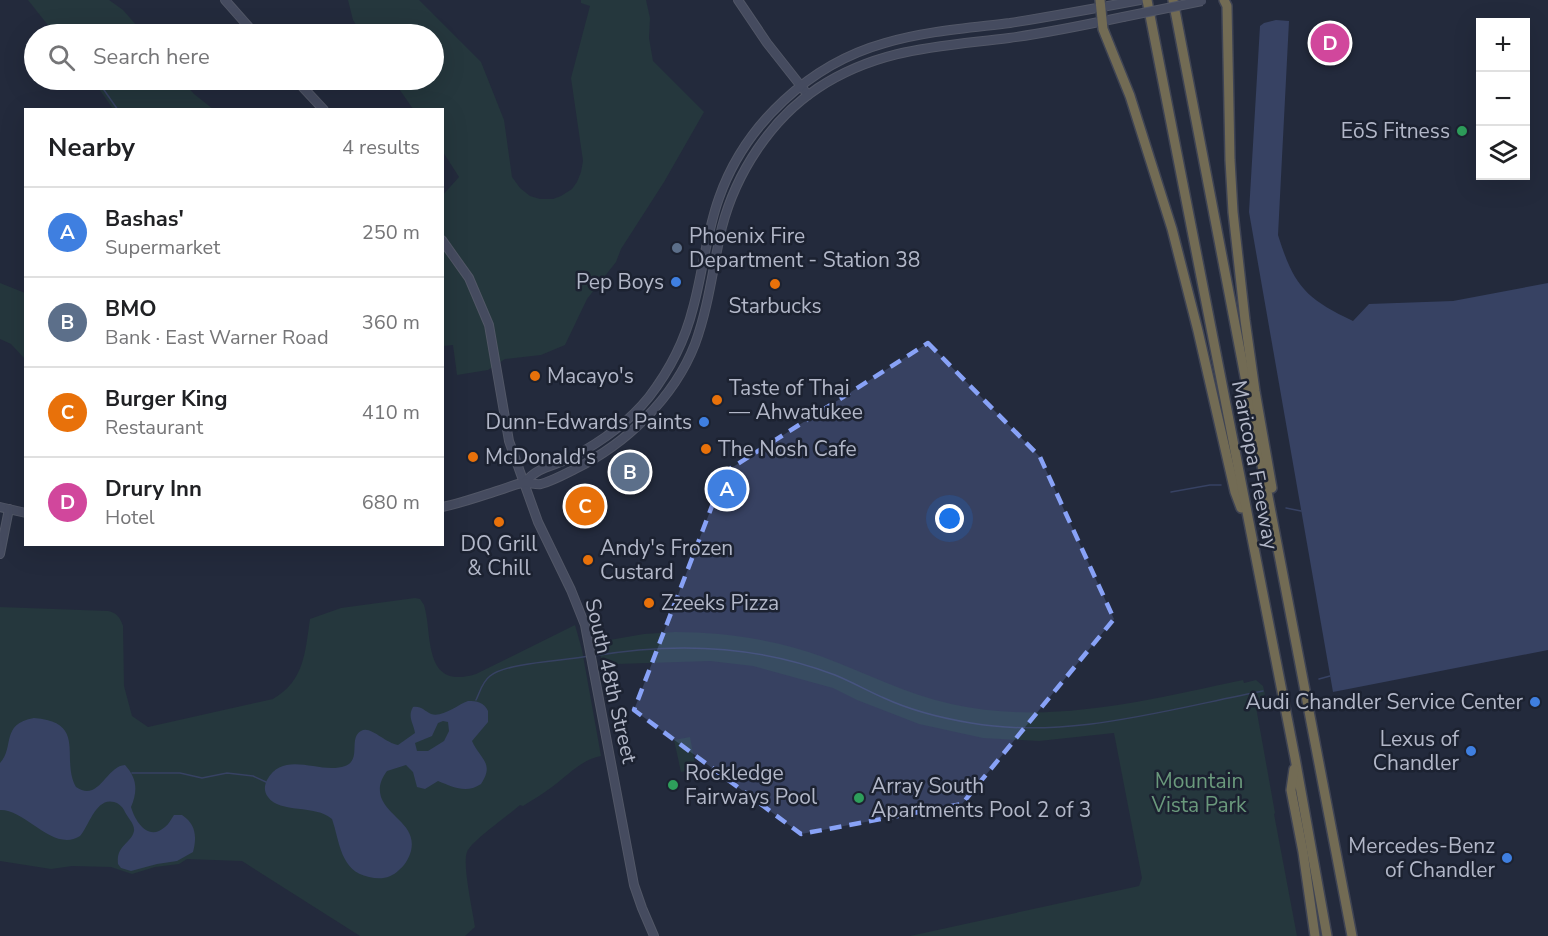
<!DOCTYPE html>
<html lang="en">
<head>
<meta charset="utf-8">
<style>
	:root { --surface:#fff; --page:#f6f6f6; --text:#202124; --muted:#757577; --line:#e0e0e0; --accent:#b45309 }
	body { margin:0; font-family:"Nunito Sans",sans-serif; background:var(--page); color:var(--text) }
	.controls { position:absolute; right:18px; top:18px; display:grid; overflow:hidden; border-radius:0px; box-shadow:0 6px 24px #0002 }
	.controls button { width:54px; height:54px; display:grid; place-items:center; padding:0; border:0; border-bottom:2px solid var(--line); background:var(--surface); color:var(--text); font:30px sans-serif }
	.you { position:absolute; left:950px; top:519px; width:21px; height:21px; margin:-15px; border:4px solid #fff; border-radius:50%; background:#1a73e8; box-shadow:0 0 0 9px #1a73e833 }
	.badge { display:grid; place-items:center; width:39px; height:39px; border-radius:50%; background:var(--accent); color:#fff; font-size:20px; font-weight:700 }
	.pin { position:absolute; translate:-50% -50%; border:3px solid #fff; box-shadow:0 2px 6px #0006 }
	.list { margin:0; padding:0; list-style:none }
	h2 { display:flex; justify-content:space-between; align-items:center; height:78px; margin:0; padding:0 24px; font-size:26px }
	h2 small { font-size:20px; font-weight:400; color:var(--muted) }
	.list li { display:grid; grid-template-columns:39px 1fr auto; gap:18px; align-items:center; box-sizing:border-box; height:90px; padding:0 24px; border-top:2px solid var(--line) }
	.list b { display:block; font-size:22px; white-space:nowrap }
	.list p { margin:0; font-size:20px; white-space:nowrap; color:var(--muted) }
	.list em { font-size:20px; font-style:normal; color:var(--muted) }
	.icon { flex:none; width:33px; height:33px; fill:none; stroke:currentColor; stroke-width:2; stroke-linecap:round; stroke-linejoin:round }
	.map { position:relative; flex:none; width:1548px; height:936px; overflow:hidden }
	.search { position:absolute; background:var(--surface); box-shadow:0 6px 24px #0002; left:24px; top:24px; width:420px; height:66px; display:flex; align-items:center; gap:15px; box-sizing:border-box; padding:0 21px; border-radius:33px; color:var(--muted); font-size:22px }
	.panel { position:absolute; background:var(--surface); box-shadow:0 6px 24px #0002; left:24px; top:108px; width:420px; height:438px; border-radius:0px }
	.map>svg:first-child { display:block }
	.green { fill:#25373d }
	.water { fill:#374263; fill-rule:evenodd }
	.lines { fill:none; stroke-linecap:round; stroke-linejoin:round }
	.stream { stroke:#374263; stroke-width:1.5 }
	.secondary-casing { stroke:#525767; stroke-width:10 }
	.highway-casing { stroke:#3f4454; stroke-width:12 }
	.secondary { stroke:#454b5f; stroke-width:8 }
	.highway { stroke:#726b54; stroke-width:9 }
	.secondary-bridge-casing { stroke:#525767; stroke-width:10; stroke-linecap:butt }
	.secondary-bridge { stroke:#454b5f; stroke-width:8 }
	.marked { fill:#88a2f7; fill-opacity:0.2; stroke:#88a2f7; stroke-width:4.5; stroke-dasharray:12 8; stroke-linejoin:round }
	.leisure-dot { fill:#2e9e5b; stroke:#1c2231; stroke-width:2 }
	.service-dot { fill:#5c6f8a; stroke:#1c2231; stroke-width:2 }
	.shop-dot { fill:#3f7fe0; stroke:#1c2231; stroke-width:2 }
	.food-dot { fill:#e8710a; stroke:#1c2231; stroke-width:2 }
	.labels { text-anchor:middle; stroke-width:5; stroke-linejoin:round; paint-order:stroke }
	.poi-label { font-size:21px; fill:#b2b7c8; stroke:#1c2231; text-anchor:start }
	.street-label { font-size:21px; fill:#b2b7c8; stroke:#1c2231 }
	.park-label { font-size:21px; fill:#6a997c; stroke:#1c2231 }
</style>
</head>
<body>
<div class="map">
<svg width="1548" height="936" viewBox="0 0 1548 936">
	<rect width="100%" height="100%" fill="#232a3c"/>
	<g class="green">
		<path d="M28,0H109L123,10L144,34H55Z"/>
		<path d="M348,0H419L481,62L504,120L512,177L520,188L530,196L540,199H553L561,196L572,189L577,182L581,172L583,161L571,78L590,6L581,3V0H646L650,18L649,38L653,61L704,112L664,182L621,249L616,262L587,299L565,345L541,355L505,359L488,370L457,375L453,345L443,346L442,196L459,177L443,152L442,110L413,109L393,80H434V34H362L353,20Z"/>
		<path d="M93,80H181L194,94L213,109H113Z"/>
		<path d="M0,283L25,293V359L11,344L0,339Z"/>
		<path d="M415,598L420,599L424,605C433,634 422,691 476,674L575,625L582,650L601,756C582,759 567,776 552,787C543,794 532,800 523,806L520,805C509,815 471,841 467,852C462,864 473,912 475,927L465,936H360L242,861L187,859L179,864L155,867L132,874L111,867L72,866L51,869L0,861V607L108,611C117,613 120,617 123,626L124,686L132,716L148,727L273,699C305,680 305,652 310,619L341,608Z"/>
		<path d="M675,632C723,632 778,640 823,657C866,673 906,694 951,704C1050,726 1147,700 1243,680L1244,683L1256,680L1263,686L1265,694L1256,707L1275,813L1274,814L1297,936H910L1139,886L1142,878L1114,733L1039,741L983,738L919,724L857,700L833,688L753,666L710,661L617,664L603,668L598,642L644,634Z"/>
		<path d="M690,737L696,769L681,772L674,740Z"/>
	</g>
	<g class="water">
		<path d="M1276,20L1289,21L1278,235C1294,286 1305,298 1353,321L1369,304L1453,301L1548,283V650L1333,692L1249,212L1260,26L1264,23Z"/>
		<path d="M468,701C477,701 484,702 488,711V722L472,741C480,759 495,763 481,784C466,794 453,787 438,781L425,789L417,787L413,772L406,765L387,771C381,779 378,787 381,797C389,818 417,825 411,851C409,858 405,865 399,870C391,878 381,880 369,877C340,871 340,842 332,819C315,804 280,814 268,797C264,792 264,786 267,780C284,749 320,775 345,766C362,760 348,738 361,731C370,725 385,743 398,745L415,733C414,724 407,717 413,707C422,706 424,711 431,714C442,718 457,705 468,701ZM443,721L448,722L449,731L444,741L428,751H417L415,743L432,736L438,723Z"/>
		<path d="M34,718C88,722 60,759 76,787C99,803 106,766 125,765C137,778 138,791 131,807C135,821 148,842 165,827C169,824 171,819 174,815H182C196,824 197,837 193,852L177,861L157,864L131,871L121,868L118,864C116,845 131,844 134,831C135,824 127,817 124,810C122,806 118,803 114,802C96,797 89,826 80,836C53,853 26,809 0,810V763C15,747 0,724 34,718Z"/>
	</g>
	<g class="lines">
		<g class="stream">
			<path d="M97,80L118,110"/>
			<path d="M1171,492L1210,485H1221"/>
			<path d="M1286,508L1301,511"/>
			<path d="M593,656C675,642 757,645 835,675C852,682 868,691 884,698C912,711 941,718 971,723C1068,740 1169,709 1263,691"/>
			<path d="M1319,679L1330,676"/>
			<path d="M476,700C480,692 482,682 490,676C508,662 565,661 589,656"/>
			<path d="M132,773H180L202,778L227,773L253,776L266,782"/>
		</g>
		<g class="secondary-casing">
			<g id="secondary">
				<path d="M225,0L255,34"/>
				<path d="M738,0L767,43L808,95"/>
				<path d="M296,80L324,110"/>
				<path d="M442,240L469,278L489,325L509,441L538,522L571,590L585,625L634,885L642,908L654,936"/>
				<path d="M524,483C539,466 551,467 571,458C599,443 629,422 649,397C669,371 685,340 693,308C703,272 706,234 719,198C745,124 810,64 885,43C926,31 969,28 1010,23C1054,16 1097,8 1140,0"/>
				<path d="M0,507L26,513"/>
				<path d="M442,507C462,503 481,496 500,490C507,488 515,484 523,483C529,482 535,485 541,484C552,481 565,474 575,469C626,444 674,398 695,344C709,306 713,266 722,227C736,173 771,119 818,88C879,48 938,47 1009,38C1047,33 1085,25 1123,17"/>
				<path d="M0,554L9,509"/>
			</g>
		</g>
		<g class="highway-casing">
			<g id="highway">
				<path d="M1100,0L1103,29L1130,96L1172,229L1198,331L1235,492L1241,508"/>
				<path d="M1147,0L1295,758L1327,936"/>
				<path d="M1173,0L1352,936"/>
				<path d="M1224,0L1227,6L1230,160L1233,212L1245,320L1255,391L1272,488"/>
				<path d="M1294,769L1291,790L1303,852L1315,936"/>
			</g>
		</g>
		<use href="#secondary" class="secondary"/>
		<use href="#highway" class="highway"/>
		<g class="secondary-bridge-casing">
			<path id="secondary-bridge" d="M1123,17L1202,1"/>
		</g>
		<use href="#secondary-bridge" class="secondary-bridge"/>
	</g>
	<path class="marked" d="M928,343L1040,457L1114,619L962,804L801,834L634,710L725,472Z"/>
	<g class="leisure-dot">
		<circle cx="1462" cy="131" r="6"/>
		<circle cx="673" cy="785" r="6"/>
		<circle cx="859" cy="798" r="6"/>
	</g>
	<circle class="service-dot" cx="677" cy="248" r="6"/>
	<g class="shop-dot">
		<circle cx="676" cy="282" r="6"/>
		<circle cx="704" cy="422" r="6"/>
		<circle cx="1535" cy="702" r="6"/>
		<circle cx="1471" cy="751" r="6"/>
		<circle cx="1507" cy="858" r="6"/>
	</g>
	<g class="food-dot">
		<circle cx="775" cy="284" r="6"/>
		<circle cx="535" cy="376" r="6"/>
		<circle cx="717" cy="400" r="6"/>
		<circle cx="706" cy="449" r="6"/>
		<circle cx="473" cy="457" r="6"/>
		<circle cx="499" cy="522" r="6"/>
		<circle cx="588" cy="560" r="6"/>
		<circle cx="649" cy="603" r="6"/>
	</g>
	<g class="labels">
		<g class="poi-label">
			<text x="1450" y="138" text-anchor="end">EōS Fitness</text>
			<text x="689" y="243">Phoenix Fire<tspan x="689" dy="24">Department - Station 38</tspan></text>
			<text x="664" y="289" text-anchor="end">Pep Boys</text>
			<text x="775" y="313" text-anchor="middle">Starbucks</text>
			<text x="547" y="383">Macayo's</text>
			<text x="729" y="395">Taste of Thai<tspan x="729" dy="24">— Ahwatukee</tspan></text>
			<text x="692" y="429" text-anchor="end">Dunn-Edwards Paints</text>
			<text x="718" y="456">The Nosh Cafe</text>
			<text x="485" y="464">McDonald's</text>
			<text x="499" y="551" text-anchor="middle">DQ Grill<tspan x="499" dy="24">&amp; Chill</tspan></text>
			<text x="600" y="555">Andy's Frozen<tspan x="600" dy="24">Custard</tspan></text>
			<text x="661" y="610">Zzeeks Pizza</text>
			<text x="1523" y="709" text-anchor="end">Audi Chandler Service Center</text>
			<text x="1459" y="746" text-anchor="end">Lexus of<tspan x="1459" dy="24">Chandler</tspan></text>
			<text x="685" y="780">Rockledge<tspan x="685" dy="24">Fairways Pool</tspan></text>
			<text x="871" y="793">Array South<tspan x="871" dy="24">Apartments Pool 2 of 3</tspan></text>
			<text x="1495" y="853" text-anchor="end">Mercedes-Benz<tspan x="1495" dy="24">of Chandler</tspan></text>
		</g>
		<g class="street-label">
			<text transform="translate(1255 465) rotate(79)" y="7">Maricopa Freeway</text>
			<text transform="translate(611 681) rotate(77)" y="7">South 48th Street</text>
		</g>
		<g class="park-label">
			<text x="1199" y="788">Mountain<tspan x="1199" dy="24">Vista Park</tspan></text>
		</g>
	</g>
</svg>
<div class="controls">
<button>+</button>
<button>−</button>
<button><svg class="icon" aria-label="layers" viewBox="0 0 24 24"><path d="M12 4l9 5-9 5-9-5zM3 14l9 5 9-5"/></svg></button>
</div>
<div class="you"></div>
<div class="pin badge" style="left:727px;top:489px;background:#3f7fe0">A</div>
<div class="pin badge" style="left:630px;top:472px;background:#5c6f8a">B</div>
<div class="pin badge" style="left:585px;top:506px;background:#e8710a">C</div>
<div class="pin badge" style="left:1330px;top:43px;background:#d1479c">D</div>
<div class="search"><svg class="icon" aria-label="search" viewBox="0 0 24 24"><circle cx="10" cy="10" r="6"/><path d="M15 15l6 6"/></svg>Search here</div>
<section class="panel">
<h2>Nearby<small>4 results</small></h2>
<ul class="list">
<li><span class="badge" style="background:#3f7fe0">A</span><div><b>Bashas'</b><p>Supermarket</p></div><em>250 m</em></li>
<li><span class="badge" style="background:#5c6f8a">B</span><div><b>BMO</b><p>Bank · East Warner Road</p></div><em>360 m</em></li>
<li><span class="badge" style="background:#e8710a">C</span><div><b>Burger King</b><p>Restaurant</p></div><em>410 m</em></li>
<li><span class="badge" style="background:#d1479c">D</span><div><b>Drury Inn</b><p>Hotel</p></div><em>680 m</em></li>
</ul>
</section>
</div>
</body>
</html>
